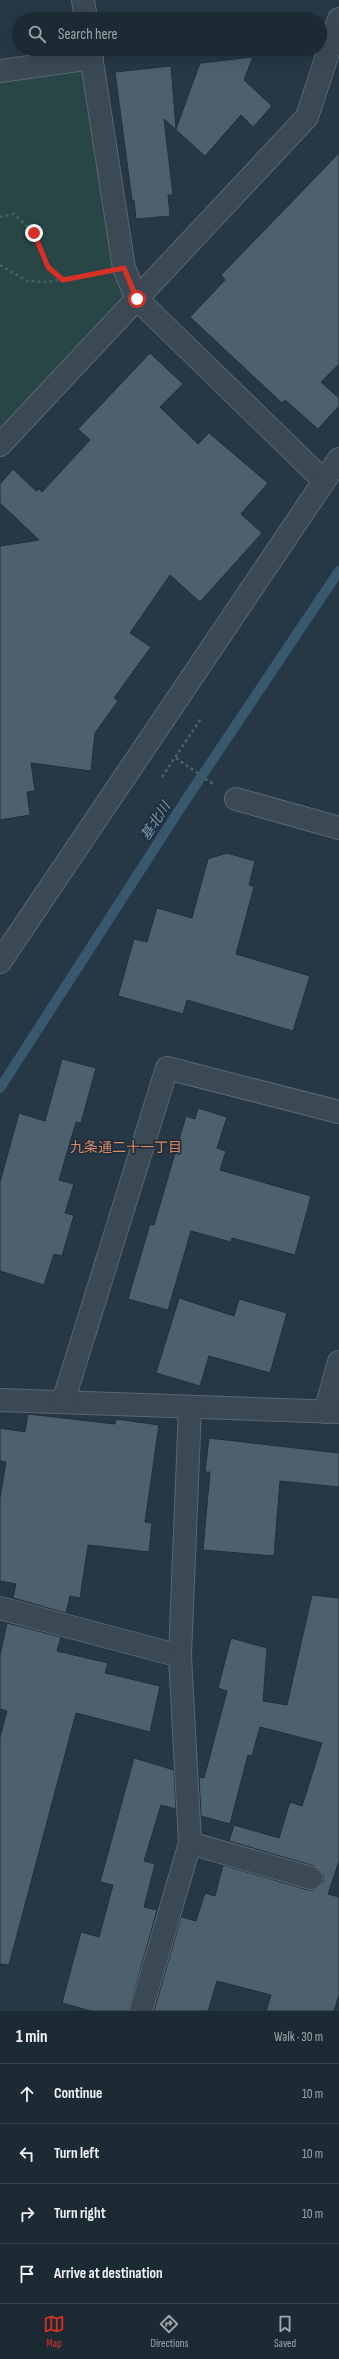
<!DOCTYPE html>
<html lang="en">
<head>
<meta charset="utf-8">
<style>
	:root { --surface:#1c2a34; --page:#293640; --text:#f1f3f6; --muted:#a0a7ac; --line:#3a464f; --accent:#d93025 }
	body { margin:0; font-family:"Sofia Sans Condensed","Noto Sans JP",sans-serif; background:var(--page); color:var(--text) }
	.stop { position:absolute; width:12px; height:12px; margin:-9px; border:3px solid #d93025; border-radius:50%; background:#fff }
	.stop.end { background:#d93025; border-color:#fff; box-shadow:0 1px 4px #0008 }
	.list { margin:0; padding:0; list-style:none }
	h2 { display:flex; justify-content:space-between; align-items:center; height:52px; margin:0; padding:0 16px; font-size:17px }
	h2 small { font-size:13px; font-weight:400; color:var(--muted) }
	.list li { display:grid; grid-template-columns:26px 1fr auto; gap:12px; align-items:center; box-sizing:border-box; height:60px; padding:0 16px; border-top:1px solid var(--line) }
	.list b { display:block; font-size:15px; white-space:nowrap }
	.list em { font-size:13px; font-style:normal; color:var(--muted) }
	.icon { flex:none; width:22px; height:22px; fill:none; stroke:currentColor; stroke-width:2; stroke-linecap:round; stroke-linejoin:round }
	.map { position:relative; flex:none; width:339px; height:2011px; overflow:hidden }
	.search { position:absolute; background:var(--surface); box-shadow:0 4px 16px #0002; left:12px; right:12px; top:12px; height:44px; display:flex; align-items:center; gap:10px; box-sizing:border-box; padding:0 14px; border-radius:22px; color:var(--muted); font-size:15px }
	.sheet { height:292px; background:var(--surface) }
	nav { display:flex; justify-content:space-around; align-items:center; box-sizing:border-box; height:56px; border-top:1px solid var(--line); background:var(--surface); font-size:11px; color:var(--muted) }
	nav a { display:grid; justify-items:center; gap:2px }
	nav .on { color:var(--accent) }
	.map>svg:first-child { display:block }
	.green { fill:#284646 }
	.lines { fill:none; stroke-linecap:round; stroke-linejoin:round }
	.stream { stroke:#39576d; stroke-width:10 }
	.building { fill:#4d606e; stroke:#21303c }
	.minor-casing { stroke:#596772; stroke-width:24 }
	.path { stroke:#476261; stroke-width:2.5; stroke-dasharray:3 3; stroke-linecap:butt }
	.minor { stroke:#3b4955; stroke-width:22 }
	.route { stroke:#d93025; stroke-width:5 }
	.labels { text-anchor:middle; stroke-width:3.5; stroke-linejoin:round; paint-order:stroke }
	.water-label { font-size:14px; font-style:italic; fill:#7799b3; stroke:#1f2e3a }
	.neighbourhood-label { font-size:14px; fill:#dd8865; stroke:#1f2e3a }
</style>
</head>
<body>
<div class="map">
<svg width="339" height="2011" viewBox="0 0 339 2011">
	<rect width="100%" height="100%" fill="#263846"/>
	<path class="green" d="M92,58L137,299L0,445V71Z"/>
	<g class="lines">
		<path class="stream" d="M0,1088L187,798L339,571"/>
	</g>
	<g class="building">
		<path d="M253,57L244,80L272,106L253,127L241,115L205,156L164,119L173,195H168L170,216L136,219L134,200H132L115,72L171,66L176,129L200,63Z"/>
		<path d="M339,153V364L321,382L339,398V406L318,429L285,400L282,403L190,317L225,280L221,275Z"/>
		<path d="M150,353L183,384L160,407L198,444L209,433L268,483L241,514L262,533L200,602L170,575L130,633L151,647L114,698L118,701L95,733L91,771L31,763L35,791L27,792L30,815L0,820V546L39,540L0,503V484L13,469L36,491L39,489L42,492L90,440L78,429Z"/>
		<path d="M227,853L255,861L249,885L254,887L236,954L310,976L293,1031L187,1000L183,1014L118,996L134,939L147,942L157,908L192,918L208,859Z"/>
		<path d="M62,1059L96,1068L81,1123L76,1122L59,1180L74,1184L65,1213L74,1215L62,1256L54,1254L44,1285L0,1271V1182L19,1113L45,1121Z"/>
		<path d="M198,1108L227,1117L217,1148L226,1151L220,1170L311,1196L295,1255L232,1238L231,1242L191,1231L168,1310L128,1299L150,1224L154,1225L186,1116L195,1119Z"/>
		<path d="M179,1298L234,1316L239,1299L287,1313L270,1373L209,1356L200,1386L156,1373Z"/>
		<path d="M28,1414L115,1424L116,1419L159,1425L145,1522L152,1523L149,1552L88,1545L80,1598L70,1596L66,1613L13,1598L16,1584L0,1581V1498L6,1462L0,1461V1428L25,1432Z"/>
		<path d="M209,1438L339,1453V1487L280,1481L274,1556L203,1550L210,1472H205Z"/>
		<path d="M312,1595L339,1598V1861L328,1894L339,1897V1995L334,2011H266L271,1995L217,1981L208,2011H154L181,1917L196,1921L205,1893L215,1896L223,1865L308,1890H314L323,1882V1875L314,1866L229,1841L234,1825L279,1838L290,1802L302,1806L322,1743L260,1727L252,1756L248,1755L230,1824L201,1816L199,1777L204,1778L227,1691L218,1688L231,1638L267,1648L263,1701L287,1705Z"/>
		<path d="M7,1623L61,1637L57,1651L108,1663L105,1673L160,1686L150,1732L76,1713L9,1965L0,1964V1737L7,1711L0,1709V1655Z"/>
		<path d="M134,1758L174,1770L176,1809L161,1805L144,1861L155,1864L144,1907L157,1910L129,2011H91L62,2003L81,1932L99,1937L113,1885L100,1882Z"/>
	</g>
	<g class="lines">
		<g class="minor-casing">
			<g id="minor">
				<path d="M83,0L86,19"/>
				<path d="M90,49L124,268L137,299L323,480"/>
				<path d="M0,71L92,58"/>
				<path d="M0,445L307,117L339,19"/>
				<path d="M236,799L339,828"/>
				<path d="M0,962L339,459"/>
				<path d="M0,1400L339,1412"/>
				<path d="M63,1402L167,1068L339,1112"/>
				<path d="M325,1412L339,1362"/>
				<path d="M0,1608L180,1656"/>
				<path d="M190,1843L311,1878"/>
				<path d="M141,2011L190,1843L180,1656L190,1407"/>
			</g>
		</g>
		<g class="path">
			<path d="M0,217L14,214L34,233L48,267L63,280"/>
			<path d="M0,265L27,281L48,282L96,273"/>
			<path d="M176,758L213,784"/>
			<path d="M162,777L202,717"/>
		</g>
		<use href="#minor" class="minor"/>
	</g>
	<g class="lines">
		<path class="route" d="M34,233L48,267L63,280L124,268L137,299"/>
	</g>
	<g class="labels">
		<g class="water-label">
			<text transform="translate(155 821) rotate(-57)" y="5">基北川</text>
		</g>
		<g class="neighbourhood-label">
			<text x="126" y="1152">九条通二十一丁目</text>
		</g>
	</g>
</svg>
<div class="stop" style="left:137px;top:299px"></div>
<div class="stop end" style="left:34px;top:233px"></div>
<div class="search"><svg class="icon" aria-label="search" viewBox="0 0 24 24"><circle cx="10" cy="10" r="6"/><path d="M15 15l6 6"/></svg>Search here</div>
</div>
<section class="sheet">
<h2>1 min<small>Walk · 30 m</small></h2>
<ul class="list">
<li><svg class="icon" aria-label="ahead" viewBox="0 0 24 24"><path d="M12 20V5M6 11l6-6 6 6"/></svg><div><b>Continue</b></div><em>10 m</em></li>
<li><svg class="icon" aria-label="left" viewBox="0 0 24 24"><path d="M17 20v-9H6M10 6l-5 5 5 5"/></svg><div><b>Turn left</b></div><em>10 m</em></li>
<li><svg class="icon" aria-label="right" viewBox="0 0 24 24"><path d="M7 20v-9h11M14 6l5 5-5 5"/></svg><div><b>Turn right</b></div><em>10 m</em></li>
<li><svg class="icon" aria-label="arrive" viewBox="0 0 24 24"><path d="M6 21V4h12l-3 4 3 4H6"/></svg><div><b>Arrive at destination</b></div></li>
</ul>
</section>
<nav>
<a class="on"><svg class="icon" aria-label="map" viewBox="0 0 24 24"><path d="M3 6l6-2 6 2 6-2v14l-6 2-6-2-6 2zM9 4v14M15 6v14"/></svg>Map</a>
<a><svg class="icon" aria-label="directions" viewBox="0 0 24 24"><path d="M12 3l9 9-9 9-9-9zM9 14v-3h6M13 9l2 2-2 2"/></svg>Directions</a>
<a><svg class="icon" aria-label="saved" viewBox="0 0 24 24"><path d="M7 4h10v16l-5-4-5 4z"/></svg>Saved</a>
</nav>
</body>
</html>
